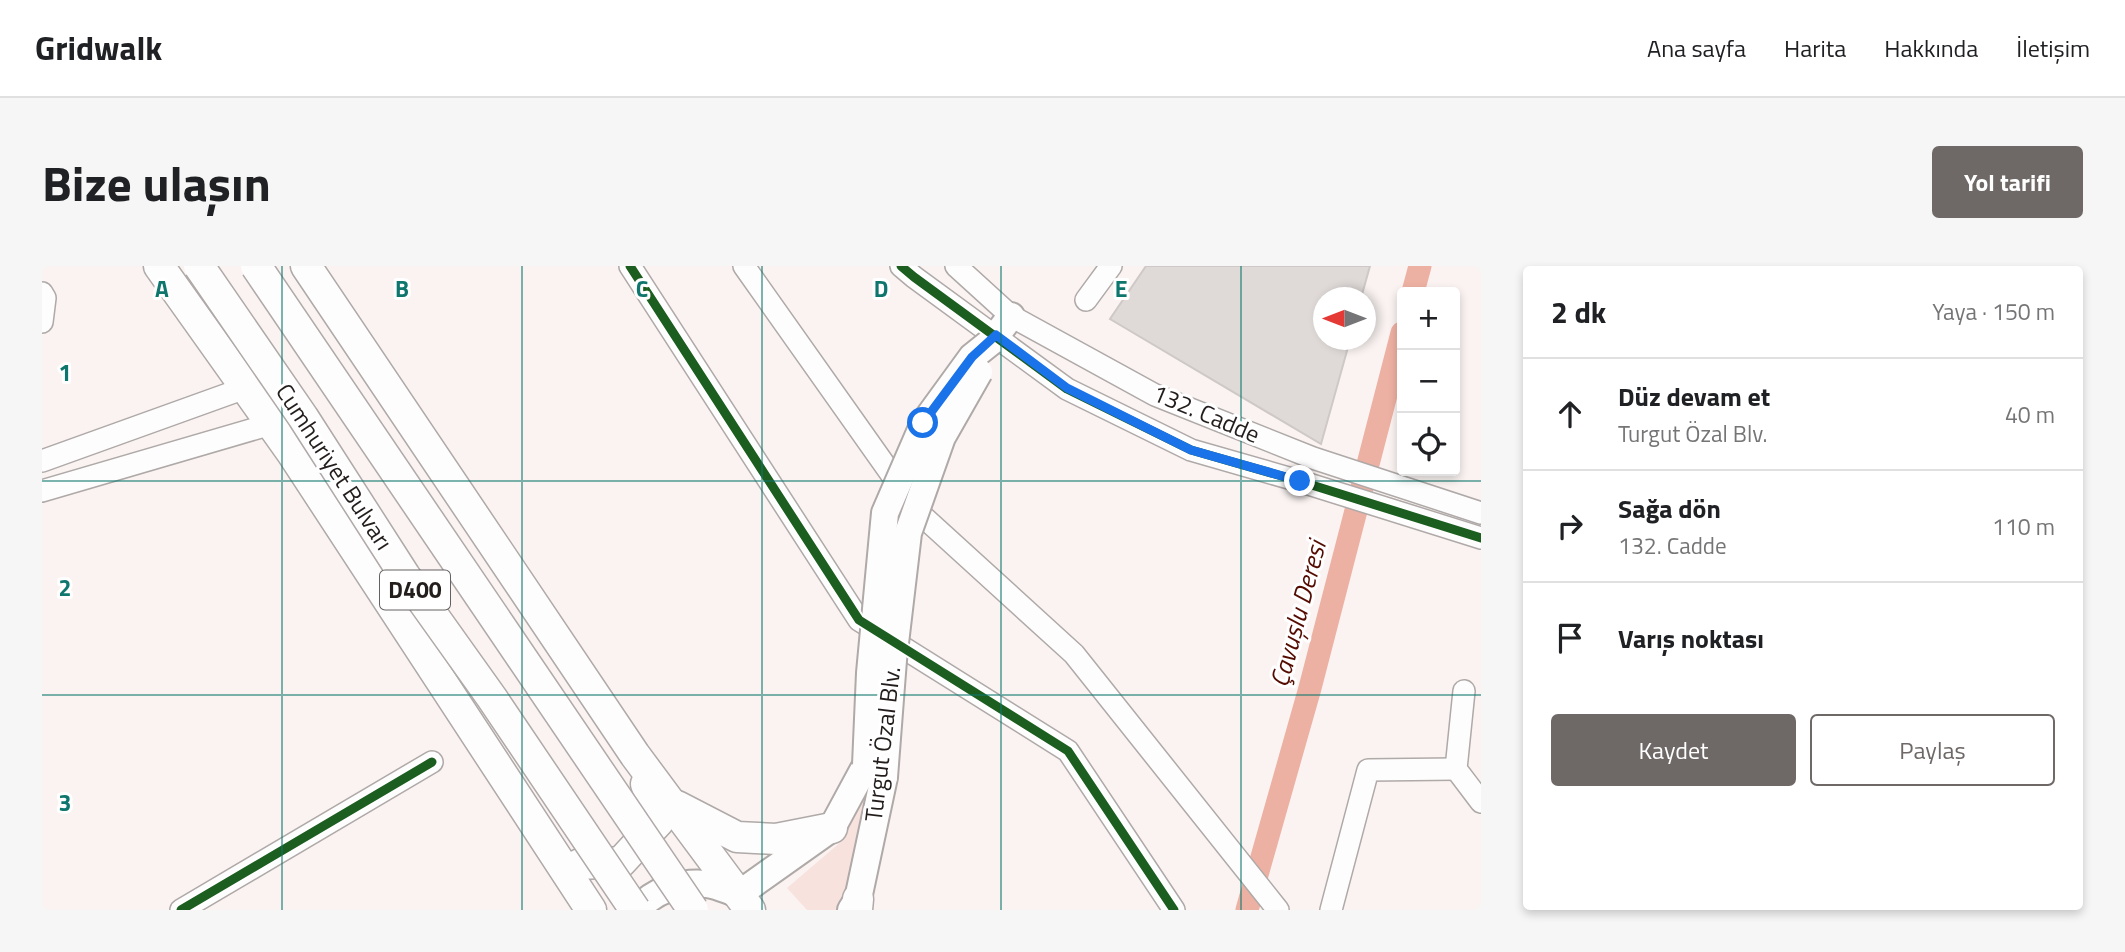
<!DOCTYPE html>
<html lang="tr">
<head>
<meta charset="utf-8">
<style>
	:root { --surface:#fff; --page:#f6f6f6; --text:#202124; --muted:#757577; --line:#e0e0e0; --accent:#6e6867 }
	body { margin:0; font-family:"Titillium Web",sans-serif; background:var(--page); color:var(--text) }
	.controls { position:absolute; right:21px; top:21px; display:grid; overflow:hidden; border-radius:7px; box-shadow:0 4px 10px #0003 }
	.controls button { width:63px; height:63px; display:grid; place-items:center; padding:0; border:0; border-bottom:2px solid var(--line); background:var(--surface); color:var(--text); font:35px sans-serif }
	.compass { position:absolute; left:1271px; top:21px; width:63px; height:63px; border-radius:50%; background:var(--surface); box-shadow:0 4px 10px #0003; rotate:270deg }
	.stop { position:absolute; width:21px; height:21px; margin:-16px; border:5px solid #1a73e8; border-radius:50%; background:#fff }
	.stop.end { background:#1a73e8; border-color:#fff; box-shadow:0 2px 7px #0008 }
	.list { margin:0; padding:0; list-style:none }
	h2 { display:flex; justify-content:space-between; align-items:center; height:91px; margin:0; padding:0 28px; font-size:30px }
	h2 small { font-size:23px; font-weight:400; color:var(--muted) }
	.list li { display:grid; grid-template-columns:46px 1fr auto; gap:21px; align-items:center; box-sizing:border-box; height:112px; padding:0 28px; border-top:2px solid var(--line) }
	.list b { display:block; font-size:26px; white-space:nowrap }
	.list p { margin:0; font-size:23px; white-space:nowrap; color:var(--muted) }
	.list em { font-size:23px; font-style:normal; color:var(--muted) }
	.actions { display:flex; gap:14px; padding:21px 28px }
	.actions a { flex:1; padding:16px 0; border:2px solid var(--accent); border-radius:7px; text-align:center; font-size:24px; color:var(--accent) }
	.actions .main { background:var(--accent); color:#fff }
	.icon { flex:none; width:38px; height:38px; fill:none; stroke:currentColor; stroke-width:2; stroke-linecap:round; stroke-linejoin:round }
	.map { position:relative; flex:none; width:1439px; height:644px; overflow:hidden; border-radius:7px }
	header { display:flex; align-items:center; gap:42px; box-sizing:border-box; height:98px; padding:0 35px; background:var(--surface); border-bottom:2px solid var(--line) }
	header strong { font-size:33px }
	nav { display:flex; gap:38px; margin-inline-start:auto; font-size:24px }
	.intro { display:flex; align-items:center; justify-content:space-between; box-sizing:border-box; height:168px; padding:0 42px }
	h1 { margin:0; font-size:49px }
	.button { padding:18px 32px; border-radius:7px; background:var(--accent); color:#fff; font-size:24px; font-weight:700 }
	main { display:flex; gap:42px; padding:0 42px }
	aside { flex:1; background:var(--surface); border-radius:7px; box-shadow:0 4px 10px #0003 }
	.map>svg:first-child { display:block }
	.green { fill:#f8e2dd }
	.lines { fill:none; stroke-linecap:round; stroke-linejoin:round }
	.canal { stroke:#edb1a3; stroke-width:23 }
	.building { fill:#dfdad8; stroke:#cec8c7; stroke-width:2 }
	.minor-casing { stroke:#afa9a8; stroke-width:24 }
	.major-casing { stroke:#afa9a8; stroke-width:30 }
	.highway-casing { stroke:#afa9a8; stroke-width:33 }
	.minor { stroke:#fefdfd; stroke-width:21 }
	.major { stroke:#fefdfd; stroke-width:26 }
	.highway { stroke:#fefdfd; stroke-width:30 }
	.major-bridge-casing { stroke:#afa9a8; stroke-width:30; stroke-linecap:butt }
	.highway-bridge-casing { stroke:#afa9a8; stroke-width:33; stroke-linecap:butt }
	.major-bridge { stroke:#fefdfd; stroke-width:26 }
	.highway-bridge { stroke:#fefdfd; stroke-width:30 }
	.cycleway-casing { stroke:#fff; stroke-width:13 }
	.cycleway { stroke:#1b5e20; stroke-width:9 }
	.route { stroke:#1a73e8; stroke-width:9 }
	.grid { fill:none; stroke:#0f766e; stroke-width:2; stroke-opacity:0.55 }
	.labels { text-anchor:middle; stroke-width:6; stroke-linejoin:round; paint-order:stroke }
	.shield { fill:#fff; stroke:#656160; stroke-width:2 }
	.shield-label { font-size:23px; font-weight:bold; fill:#231d1c }
	.street-label { font-size:24px; fill:#231d1c; stroke:#fff }
	.water-label { font-size:26px; font-style:italic; fill:#550c00; stroke:#fff }
	.grid-label { font-size:23px; text-anchor:middle; font-weight:bold; fill:#0f766e; stroke:#fff; stroke-width:6; stroke-linejoin:round; paint-order:stroke }
</style>
</head>
<body>
<header>
<strong>Gridwalk</strong>
<nav><a>Ana sayfa</a><a>Harita</a><a>Hakkında</a><a>İletişim</a></nav>
</header>
<div class="intro"><h1>Bize ulaşın</h1><a class="button">Yol tarifi</a></div>
<main>
<div class="map">
<svg width="1439" height="644" viewBox="0 0 1439 644">
	<rect width="100%" height="100%" fill="#faf3f2"/>
	<path class="green" d="M837,480C827,535 822,594 794,644H765L745,622L800,575Z"/>
	<g class="lines">
		<g class="canal">
			<path d="M1371,26L1378,0"/>
			<path d="M1205,644L1268,422L1360,67"/>
		</g>
	</g>
	<path class="building" d="M1104,0H1328L1319,32H1282V74H1308L1279,178L1068,53Z"/>
	<g class="lines">
		<g class="minor-casing">
			<g id="minor">
				<path d="M588,0L817,354L1026,485L1132,644"/>
				<path d="M702,0L876,246L1032,388L1236,644"/>
				<path d="M859,0L872,11L1025,123L1149,184L1257,215L1439,272"/>
				<path d="M914,0L969,50L1113,129L1271,192L1439,247"/>
				<path d="M0,27L3,32L0,56"/>
				<path d="M1044,34L1069,0"/>
				<path d="M0,195L203,122"/>
				<path d="M0,225L229,158"/>
				<path d="M1422,425L1414,503L1439,536"/>
				<path d="M139,644L390,496"/>
				<path d="M1289,644L1326,504L1414,503"/>
			</g>
		</g>
		<g class="major-casing">
			<g id="major">
				<path d="M950,75L969,50"/>
				<path d="M595,644C612,624 639,615 665,618C675,619 687,625 697,628L790,562L824,499"/>
				<path d="M809,644L816,633L842,511"/>
			</g>
		</g>
		<g class="highway-casing">
			<g id="highway">
				<path d="M117,0L250,187L549,644"/>
				<path d="M264,0L593,489L708,644"/>
				<path d="M635,540L695,571L734,573L790,562"/>
				<path d="M538,598L579,596L617,555L604,518"/>
				<path d="M815,644L816,633"/>
			</g>
		</g>
		<use href="#minor" class="minor"/>
		<use href="#major" class="major"/>
		<use href="#highway" class="highway"/>
		<g class="major-bridge-casing">
			<g id="major-bridge">
				<path d="M824,499L828,407L843,247L882,157L930,91L950,75"/>
				<path d="M842,511L851,394L866,267L900,171L937,106"/>
			</g>
		</g>
		<g class="highway-bridge-casing">
			<g id="highway-bridge">
				<path d="M157,0L261,151L363,310L450,432L593,644"/>
				<path d="M214,0L651,644"/>
			</g>
		</g>
		<use href="#major-bridge" class="major-bridge"/>
		<use href="#highway-bridge" class="highway-bridge"/>
		<g class="cycleway-casing">
			<g id="cycleway">
				<path d="M588,0L817,354L1026,485L1132,644"/>
				<path d="M859,0L872,11L1025,123L1149,184L1257,215L1439,272"/>
				<path d="M139,644L390,496"/>
			</g>
		</g>
		<use href="#cycleway" class="cycleway"/>
	</g>
	<g class="lines">
		<path class="route" d="M881,157L930,91L954,69L1025,122L1149,184L1258,215"/>
	</g>
	<path class="grid" d="M240,0V644M480,0V644M720,0V644M959,0V644M1199,0V644M0,215H1439M0,429H1439"/>
	<g class="labels">
		<rect class="shield" x="338" y="304.5" width="70" height="39" rx="5"/>
		<g class="shield-label">
			<text x="373" y="332">D400</text>
		</g>
		<g class="street-label">
			<text transform="translate(1164 148) rotate(23)" y="8">132. Cadde</text>
			<text transform="translate(292 201) rotate(57)" y="8">Cumhuriyet Bulvarı</text>
			<text transform="translate(841 478) rotate(-83)" y="8">Turgut Özal Blv.</text>
		</g>
		<g class="water-label">
			<text transform="translate(1256 348) rotate(-75)" y="9">Çavuşlu Deresi</text>
		</g>
	</g>
	<g class="grid-label">
		<text x="120" y="31">A</text>
		<text x="360" y="31">B</text>
		<text x="600" y="31">C</text>
		<text x="839" y="31">D</text>
		<text x="1079" y="31">E</text>
		<text x="23" y="115">1</text>
		<text x="23" y="330">2</text>
		<text x="23" y="545">3</text>
	</g>
</svg>
<div class="controls">
<button>+</button>
<button>−</button>
<button><svg class="icon" aria-label="locate" viewBox="0 0 24 24"><circle cx="12" cy="12" r="6"/><path d="M12 2v4M12 18v4M2 12h4M18 12h4"/></svg></button>
</div>
<svg class="compass" viewBox="-18 -18 36 36"><path d="M0-13l5 13h-10z" fill="#e53935"/><path d="M0 13l5-13h-10z" fill="#757577"/></svg>
<div class="stop" style="left:881px;top:157px"></div>
<div class="stop end" style="left:1258px;top:215px"></div>
</div>
<aside>
<h2>2 dk<small>Yaya · 150 m</small></h2>
<ul class="list">
<li><svg class="icon" aria-label="ahead" viewBox="0 0 24 24"><path d="M12 20V5M6 11l6-6 6 6"/></svg><div><b>Düz devam et</b><p>Turgut Özal Blv.</p></div><em>40 m</em></li>
<li><svg class="icon" aria-label="right" viewBox="0 0 24 24"><path d="M7 20v-9h11M14 6l5 5-5 5"/></svg><div><b>Sağa dön</b><p>132. Cadde</p></div><em>110 m</em></li>
<li><svg class="icon" aria-label="arrive" viewBox="0 0 24 24"><path d="M6 21V4h12l-3 4 3 4H6"/></svg><div><b>Varış noktası</b></div></li>
</ul>
<div class="actions"><a class="main">Kaydet</a><a>Paylaş</a></div>
</aside>
</main>
</body>
</html>
